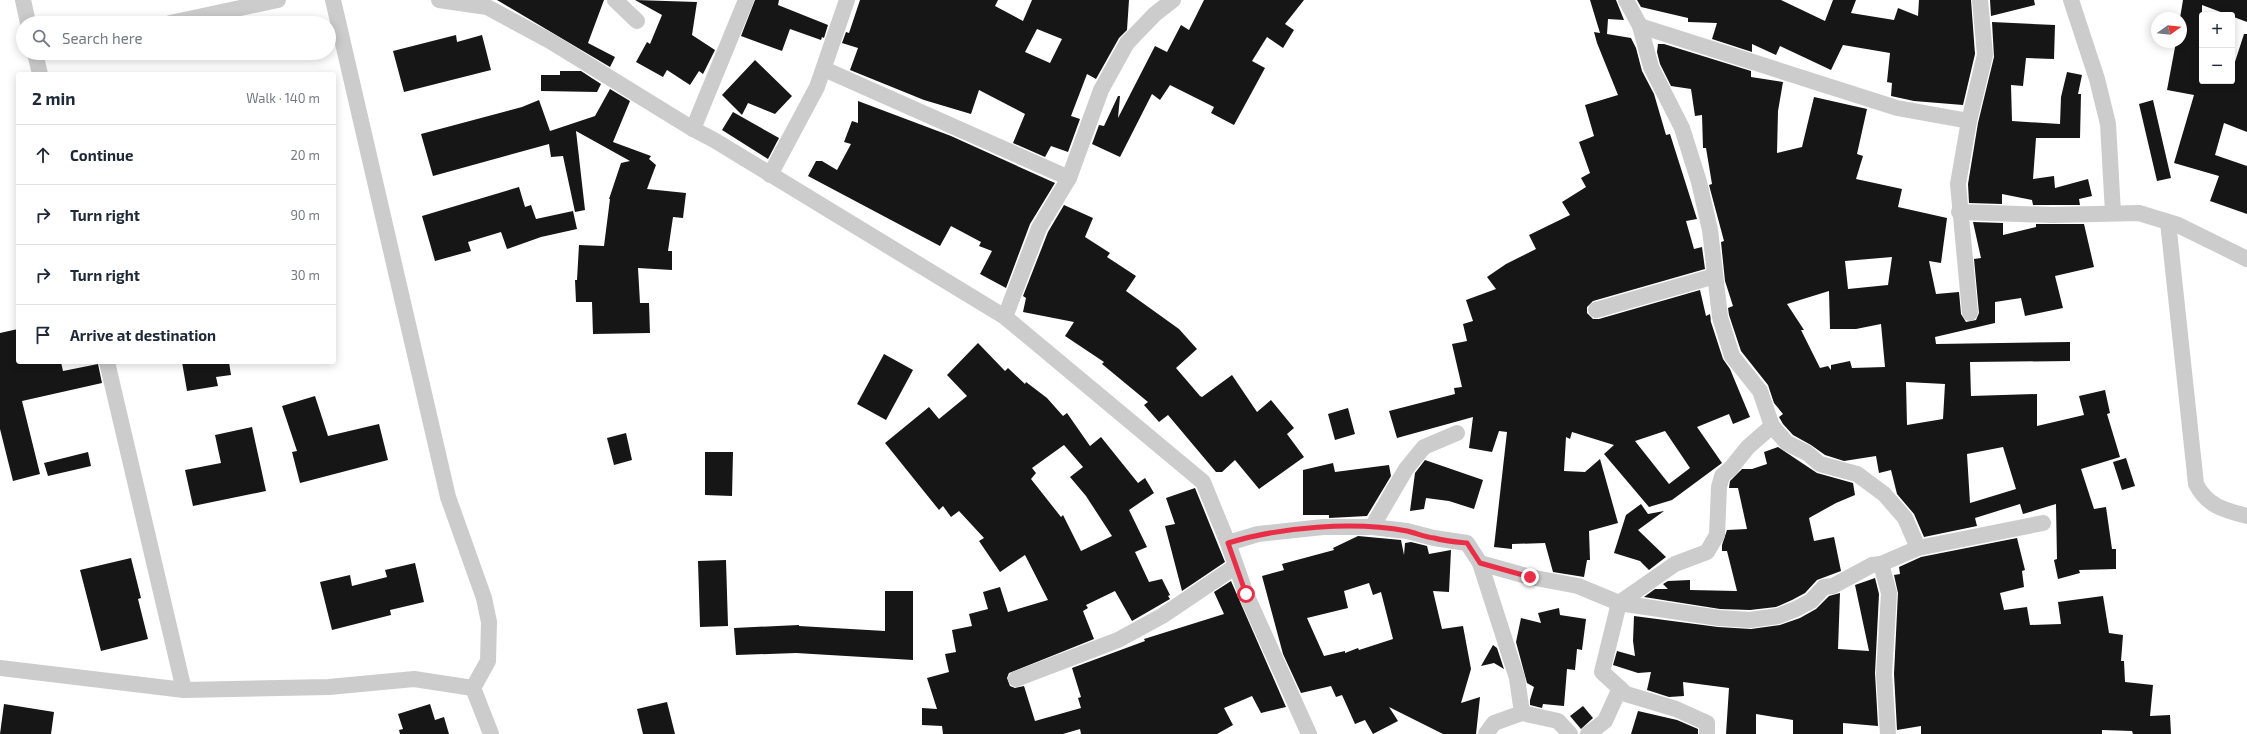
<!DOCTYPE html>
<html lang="en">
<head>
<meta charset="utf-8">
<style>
	:root { --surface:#fff; --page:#f6f6f7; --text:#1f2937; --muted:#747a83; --line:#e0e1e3 }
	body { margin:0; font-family:"Exo 2",sans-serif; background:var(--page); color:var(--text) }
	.controls { position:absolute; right:12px; top:12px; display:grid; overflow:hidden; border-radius:4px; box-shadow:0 2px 10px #0003 }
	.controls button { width:36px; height:36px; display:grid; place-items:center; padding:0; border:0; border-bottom:1px solid var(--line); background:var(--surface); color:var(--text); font:20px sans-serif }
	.compass { position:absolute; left:2151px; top:12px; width:36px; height:36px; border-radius:50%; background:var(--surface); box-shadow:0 2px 10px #0003; rotate:75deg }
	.stop { position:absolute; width:12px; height:12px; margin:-9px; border:3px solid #e92e48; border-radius:50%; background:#fff }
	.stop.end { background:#e92e48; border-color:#fff; box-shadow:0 1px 4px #0008 }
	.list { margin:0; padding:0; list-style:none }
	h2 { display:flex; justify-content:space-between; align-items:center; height:52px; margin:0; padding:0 16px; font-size:17px }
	h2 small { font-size:13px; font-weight:400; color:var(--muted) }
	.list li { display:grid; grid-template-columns:26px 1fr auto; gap:12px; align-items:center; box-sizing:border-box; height:60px; padding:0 16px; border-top:1px solid var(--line) }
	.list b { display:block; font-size:15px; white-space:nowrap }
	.list em { font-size:13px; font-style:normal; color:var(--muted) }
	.icon { flex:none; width:22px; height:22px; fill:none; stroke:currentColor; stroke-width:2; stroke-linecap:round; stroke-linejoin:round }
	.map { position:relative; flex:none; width:2247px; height:734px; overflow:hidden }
	.search { position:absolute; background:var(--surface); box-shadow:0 2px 10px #0003; left:16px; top:16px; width:320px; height:44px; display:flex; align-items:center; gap:10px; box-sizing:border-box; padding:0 14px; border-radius:22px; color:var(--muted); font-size:15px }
	.panel { position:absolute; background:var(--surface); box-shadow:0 2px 10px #0003; left:16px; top:72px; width:320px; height:292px; border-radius:4px }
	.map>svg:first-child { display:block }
	.building { fill:#161616; fill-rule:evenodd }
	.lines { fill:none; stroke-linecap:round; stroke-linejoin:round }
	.minor { stroke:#ccc; stroke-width:16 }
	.route { stroke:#e92e48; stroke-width:5 }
</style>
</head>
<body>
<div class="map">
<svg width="2247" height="734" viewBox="0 0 2247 734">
	<rect width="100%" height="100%" fill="#fff"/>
	<g class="building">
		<path d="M497,0H604L588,43L615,57L610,67Z"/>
		<path d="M635,0L697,2L692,35L715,50L703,74L699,71L690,85L667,70L663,77L636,62L647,42L650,44L662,15Z"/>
		<path d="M755,0H779L778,5L828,25L824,38L822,37L821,40L790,29L782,51L741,36Z"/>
		<path d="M860,0H998L995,6L1023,21L1032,0H1129L1127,30L1119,38L1096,79L1087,74L1071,116L1080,119L1068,152L1051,146L1045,157L1013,143L1025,114L979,90L971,114L924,100L850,70L858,48L842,43L846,32L849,33ZM1037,29L1062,39L1050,63L1025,52Z"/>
		<path d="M1204,0H1304L1285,24L1294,30L1283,48L1267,37L1252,61L1265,68L1234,125L1211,113L1214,107L1170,85L1160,100L1152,94L1120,157L1092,144L1099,125L1104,126L1118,96H1120L1118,118L1155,46L1167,52L1181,25L1189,30Z"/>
		<path d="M1590,0H1616L1624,20L1608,19L1607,34L1631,38L1636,48L1642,71L1654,94L1666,135L1670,134L1697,219L1686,221L1694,249L1702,247L1705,269L1593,301L1587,307V313L1593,319H1599L1700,290L1706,316L1710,314L1711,321L1710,319L1723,359L1730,369L1750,417L1733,424L1729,414L1697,427L1722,463L1672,500L1649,507L1604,454L1614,445L1572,432L1570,439L1566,437L1564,471L1585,472L1600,459L1618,523L1589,531L1590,560H1587L1584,577L1553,572L1545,543L1512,544V549L1494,547L1507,432L1499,431L1492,452L1469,448L1473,417L1397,438L1389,411L1455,394L1454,388L1462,387L1452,344L1467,341L1463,324L1473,321L1466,300L1496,289L1487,277L1506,264L1536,249L1529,235L1570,215L1562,202L1586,187L1581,178L1590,173L1579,142L1594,136L1585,105L1618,95L1597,43L1594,32L1600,33ZM1665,431L1690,468L1669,484L1635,441Z"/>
		<path d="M1637,0H1781L1825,21L1833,0H1856L1851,13L1894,20L1898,8L1918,16L1919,0H1971L1975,54L1963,105L1914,101L1891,96L1892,83L1887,82L1890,53L1843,45L1831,70L1780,46L1776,55L1752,44V52L1712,39L1717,23L1688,22V18L1641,7Z"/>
		<path d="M1990,0H2034L2035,5L1991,16Z"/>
		<path d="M2183,0H2247V22L2202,5V81H2232V71L2244,34H2247V132L2224,123L2215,155L2247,166V214L2210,201L2219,176L2174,163L2194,95L2167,90L2176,42H2181L2180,18Z"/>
		<path d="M1992,22L2055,25L2054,59L2026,58L2023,86L2011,85L2012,121L2060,124L2061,97L2067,72L2082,75L2078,94H2081L2080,138H2036L2033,179L2054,176L2055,188L2088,179L2092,196L2079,199L2080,205H2033L2032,200L2002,194V204L1969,203L1968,184L1978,123L1994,57Z"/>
		<path d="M456,35L457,42L482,35L491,70L404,92L393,51Z"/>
		<path d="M1658,44H1664L1751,71V77L1783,82L1778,111L1777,153L1802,147L1814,97L1867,109L1857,154L1863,156L1856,179L1902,189L1898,207L1947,218L1941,263L1929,261L1936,294L1959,292L1961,314L1966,322L1976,320L1979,313L1974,259L1981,258L1973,222L2003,223V235L2036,227V224H2084L2094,267L2055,276L2063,308L2025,316L2021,298L1995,302V323L1935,337L1936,344L2070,342V361L1970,362L1971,396L2037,394V426L2084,415L2079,396L2105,390L2110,413L2107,414L2120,457L2081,469L2094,509L2106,507L2112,549H2116V569L2079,570L2080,573L2058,579L2054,560L2057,559L2056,504L2023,514L2020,504L1975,518L1977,526L1924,537L1914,514L1897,494L1891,470L1879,473L1876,456L1844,461L1825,455L1811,445L1793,435L1783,424L1779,417L1783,414L1774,403L1768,385L1741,351L1729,315L1728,308L1733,306L1725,281L1721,242L1724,241L1709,185L1712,184L1706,148H1703L1702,115L1695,116L1691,89L1671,86L1660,64L1657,52ZM1892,257L1888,285L1848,289L1845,261ZM1829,291L1830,329H1856L1881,324L1885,367L1852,368L1850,361L1831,365V370L1828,366L1820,368L1801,330H1804L1787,304ZM1906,382L1945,384L1943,419L1907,425ZM2003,447L2016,489L1970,503L1967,454Z"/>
		<path d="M755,60L792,96L775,114L748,103L742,115L722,95Z"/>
		<path d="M560,71H581L601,84L597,92L541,91V75H560Z"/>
		<path d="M610,89L630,101L613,142L651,156L649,159L656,165L647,189L686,193L683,218L673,217L668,251H672V270L638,268L640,303H649L650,333L593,334L592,302H576L575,280H577L579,245L604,246L610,199H609L621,163L630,161L576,131L585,210L575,212L563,156L551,157L549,144L433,176L421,134L522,107L539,100L550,131L595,116Z"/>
		<path d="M2153,100L2171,178L2157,181L2139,104Z"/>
		<path d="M858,101L951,136L1055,183L1030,224L1006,288L980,274L992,251L979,246L981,242L951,226L940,246L808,176L816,161H822L837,170L851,144L844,142L852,121L858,123Z"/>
		<path d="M733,112L779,138L768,159L722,130Z"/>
		<path d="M519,187L525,207L531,205L536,219L573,211L577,229L541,237L507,249L501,232L468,242L471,251L435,261L422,216Z"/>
		<path d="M1064,205L1093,218L1085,237L1110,253L1107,257L1136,276L1126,291L1179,329L1197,349L1176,368L1200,396L1202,397L1232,375L1257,412L1271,400L1294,428L1287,434L1304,457L1259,489L1235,460L1222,472H1216L1168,415L1159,422L1144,405L1148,402L1102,364L1104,362L1065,336L1074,322L1023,312L1026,298L1023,296L1048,232Z"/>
		<path d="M18,329V362H61L63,371L98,364L102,383L22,401L40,474L13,481L0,429V333Z"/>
		<path d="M978,343L1005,371L1008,368L1025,384L1026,382L1047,398L1063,416L1067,413L1090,446L1101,437L1138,483L1145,478L1154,493L1129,510L1147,547L1135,552L1149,582L1162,579L1170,595L1168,596L1170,599L1132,621L1115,591L1086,605L1088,608L1083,611L1094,639L1009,673L1007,678L1010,686L1015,688L1024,686L1035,721L1081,708L1078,698L1081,697L1072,668L1145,641L1144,639L1224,614L1214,592L1231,581L1286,707L1261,713L1252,696L1224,708L1233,725L1217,734H1081L1080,729L1063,734H943L942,726L922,725V708L937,709L927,678L949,672L945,654L956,652L952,630L972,626L969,614L988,609L983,592L1000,587L1008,612L1048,600L1025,555L1000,572L979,541L984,538L959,511L951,517L943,506L939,510L885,443L929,407L939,419L967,396L947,375ZM1064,445L1083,467L1070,477L1086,496L1112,536L1081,551L1063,515L1061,517L1031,479L1036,473L1032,468Z"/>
		<path d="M884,354L913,370L886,420L857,404Z"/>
		<path d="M182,362H229L231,375L216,377L218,386L187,391Z"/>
		<path d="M315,396L328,436L379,424L388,460L300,483L292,452L297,451L282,406Z"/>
		<path d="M1348,408L1355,434L1335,440L1328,414Z"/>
		<path d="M252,427L266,491L193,506L185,470L221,463L215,435Z"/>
		<path d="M626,433L632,460L614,465L607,438Z"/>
		<path d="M1778,447L1817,473L1853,483L1855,495L1836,503L1809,518L1814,541L1834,537L1841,571L1817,580L1805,593L1792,600L1776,607L1750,610L1720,609L1644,597L1655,589H1668L1663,584L1668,581L1690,580V590L1737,591L1727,551H1722V545L1727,530L1747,529L1738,488H1729L1730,481L1742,469H1752L1767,464L1764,452Z"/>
		<path d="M88,452L91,466L48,476L44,463Z"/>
		<path d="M705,452H733L732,496L705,495Z"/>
		<path d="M2126,458L2135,486L2122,490L2113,462Z"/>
		<path d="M1425,460L1483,480L1474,509L1449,501L1426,498L1424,509L1410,511L1415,473Z"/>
		<path d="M1333,463L1335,472L1389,465L1391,476L1367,516L1329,518V515H1303V470Z"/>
		<path d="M1195,488L1225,562L1182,591L1165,526L1175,524L1166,498Z"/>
		<path d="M1641,504L1648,514L1664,511L1638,530L1666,557L1649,570L1640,561L1614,553L1626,515Z"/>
		<path d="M1358,536L1401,540L1404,555L1405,543L1411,542L1427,546L1429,554L1451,550L1449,592L1433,591L1442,629L1463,626L1471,669L1461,703L1480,697L1476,734H1443L1389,707L1398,721L1373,734L1365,720L1355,724L1342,695L1336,697L1331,686L1301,693L1283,654L1262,576L1284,570L1282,564L1334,550L1333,548ZM1369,583L1373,595L1381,592L1393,639L1359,650L1358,648L1345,653V651L1324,656L1307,618L1348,608L1344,591Z"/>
		<path d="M2017,538L2025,570L2022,571L2024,587L2000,593L2004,610L2027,607L2030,625L2061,624L2058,602L2103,596L2109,633L2123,635L2121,661H2124L2125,682L2153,685L2150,716L2170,715L2171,734H2133L2132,731L2102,730V734H1921V726L1897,730L1894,674L1898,593L1894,575L1900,574L1899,567L1921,557Z"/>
		<path d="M131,558L141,598L138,599L148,639L101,651L80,570Z"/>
		<path d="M726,560L728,626L700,627L698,561Z"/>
		<path d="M415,563L424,602L390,610L391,615L332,630L320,582L350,575L352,586L387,577L385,570Z"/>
		<path d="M1875,578L1879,594L1875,673L1878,726L1843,723V734H1793V720L1756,714V734H1726L1729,688L1683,682L1684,696L1669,697L1647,690L1651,672L1638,673L1613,665L1617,651L1635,656L1633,641L1634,616L1718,627L1751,629L1780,625L1800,618L1816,609L1829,596L1840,593L1838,649L1869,651L1855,585Z"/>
		<path d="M885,591H913V660L796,653L736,655L734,628L799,625V626L885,631Z"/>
		<path d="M1559,608L1560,615L1586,619L1582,650L1577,649L1575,670L1567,669L1564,706L1543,704L1542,708L1530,705V700L1534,687L1527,683L1516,642L1521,618L1541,623L1538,613Z"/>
		<path d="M1493,645L1497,648L1504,669L1494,663L1481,666Z"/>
		<path d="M667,702L675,734H643L637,709Z"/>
		<path d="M4,704L54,712L51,734H0Z"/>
		<path d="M430,704L435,720L444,717L449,734H400L399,730L403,729L398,714Z"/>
		<path d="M1583,706L1593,718L1581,729L1570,716Z"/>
		<path d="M1638,711L1677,720L1698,729V734H1631Z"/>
	</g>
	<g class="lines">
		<g class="minor">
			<path d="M23,0L28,23"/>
			<path d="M333,0L448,497L484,598L489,622L488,661L473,688"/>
			<path d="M439,0L487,7L550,41L693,129L714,140L1005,317L1203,482L1228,543L1246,594L1309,734"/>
			<path d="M615,0L637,21"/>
			<path d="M1626,0L1640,26L1651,67L1682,128L1699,182L1710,230L1720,317L1732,356L1760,391L1772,426L1787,443L1807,453L1820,464L1857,474L1884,494L1905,518L1918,548"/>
			<path d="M2071,0L2097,79L2108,124L2113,213"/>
			<path d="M170,23L278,0"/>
			<path d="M1640,26L1897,108L1969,121"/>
			<path d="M35,53L40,74"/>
			<path d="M824,69L1069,178"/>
			<path d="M693,129L746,0"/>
			<path d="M770,175L817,87L847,0"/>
			<path d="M1959,212L2053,215L2139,213L2178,225L2247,259"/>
			<path d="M2168,222L2196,484C2207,506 2224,510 2247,516"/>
			<path d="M1596,310L1715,276"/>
			<path d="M1970,313L1958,184L1969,121L1985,55L1980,0"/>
			<path d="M1005,317L1039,228L1069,178L1101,90L1127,43L1155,14L1173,0"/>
			<path d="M107,362L184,690"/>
			<path d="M1372,527L1406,469L1424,447L1457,433"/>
			<path d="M1228,543L1258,534L1323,527H1372L1407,531L1434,538L1467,543L1480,563L1530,577L1578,586L1619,603L1719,618L1750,620L1778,616L1796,609L1811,601L1824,587L1833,586L1872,565L1881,564L1918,548L2043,523"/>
			<path d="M1480,563L1517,678L1522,713L1558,721L1570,734"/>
			<path d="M1881,564L1889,593L1884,674L1888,734"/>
			<path d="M0,668L184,690L329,687L414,679L473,688"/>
			<path d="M1016,679L1118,640L1162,616L1236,566"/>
			<path d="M473,688L491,734"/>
			<path d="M1486,734L1494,723L1522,713"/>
			<path d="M1588,734L1605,721L1620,688"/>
			<path d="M1707,734V723L1676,709L1626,694L1602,672L1619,603L1675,564L1707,552L1717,535L1719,487L1722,476L1731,468L1748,447L1772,426"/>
		</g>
	</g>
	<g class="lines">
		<path class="route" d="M1246,594L1228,543C1280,527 1354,521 1407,531C1416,533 1425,537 1434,538C1444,541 1456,542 1467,543L1480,563L1530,577"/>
	</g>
</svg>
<div class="controls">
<button>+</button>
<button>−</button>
</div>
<svg class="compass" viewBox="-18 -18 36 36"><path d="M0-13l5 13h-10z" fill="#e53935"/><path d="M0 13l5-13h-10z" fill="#747a83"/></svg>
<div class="stop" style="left:1246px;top:594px"></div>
<div class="stop end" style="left:1530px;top:577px"></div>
<div class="search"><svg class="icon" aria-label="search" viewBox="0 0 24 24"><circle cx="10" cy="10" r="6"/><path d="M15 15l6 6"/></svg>Search here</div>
<section class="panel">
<h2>2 min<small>Walk · 140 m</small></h2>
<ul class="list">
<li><svg class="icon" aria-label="ahead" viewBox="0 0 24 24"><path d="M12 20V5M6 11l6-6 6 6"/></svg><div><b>Continue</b></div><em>20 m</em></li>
<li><svg class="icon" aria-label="right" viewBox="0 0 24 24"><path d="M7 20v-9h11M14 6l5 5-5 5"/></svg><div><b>Turn right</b></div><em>90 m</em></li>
<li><svg class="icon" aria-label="right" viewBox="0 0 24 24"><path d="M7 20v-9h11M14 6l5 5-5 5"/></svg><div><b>Turn right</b></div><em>30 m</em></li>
<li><svg class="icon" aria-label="arrive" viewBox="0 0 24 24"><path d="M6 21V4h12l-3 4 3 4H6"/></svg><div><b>Arrive at destination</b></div></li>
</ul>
</section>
</div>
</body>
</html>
